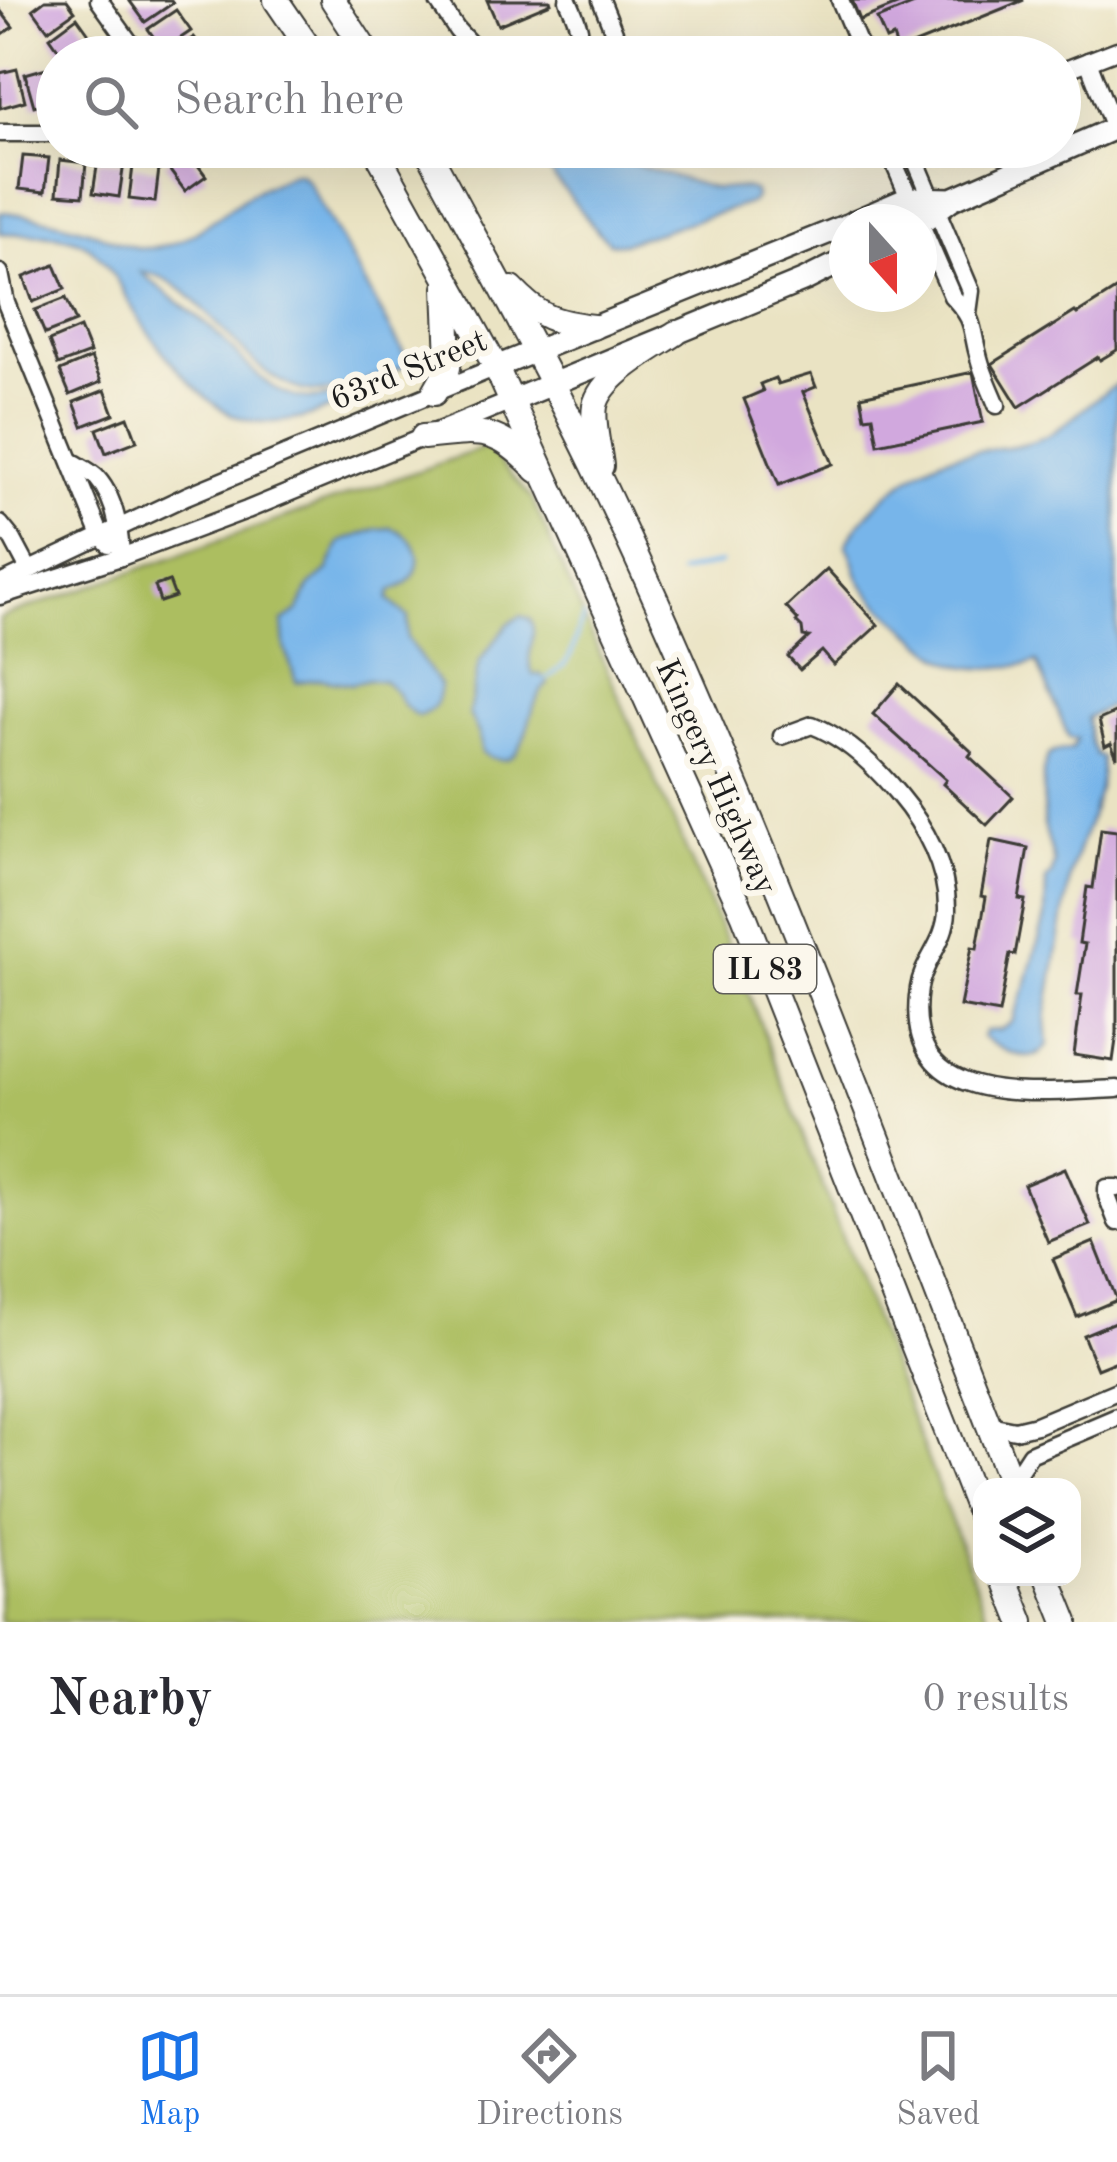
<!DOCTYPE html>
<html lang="en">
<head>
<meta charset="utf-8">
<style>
	:root { --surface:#fff; --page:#f2f2f3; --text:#2b2b33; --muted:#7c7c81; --line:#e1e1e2; --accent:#1a73e8 }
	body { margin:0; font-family:"Old Standard TT",serif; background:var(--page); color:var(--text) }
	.controls { position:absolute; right:36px; bottom:36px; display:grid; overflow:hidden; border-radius:24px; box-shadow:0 12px 48px #0002 }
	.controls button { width:108px; height:108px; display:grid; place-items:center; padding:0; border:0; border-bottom:3px solid var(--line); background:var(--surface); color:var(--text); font:60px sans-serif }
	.compass { position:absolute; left:829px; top:204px; width:108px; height:108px; border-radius:50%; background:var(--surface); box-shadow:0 12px 48px #0002; rotate:159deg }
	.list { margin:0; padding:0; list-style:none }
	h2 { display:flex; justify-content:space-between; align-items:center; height:156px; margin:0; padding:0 48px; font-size:51px }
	h2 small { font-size:39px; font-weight:400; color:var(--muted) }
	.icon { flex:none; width:66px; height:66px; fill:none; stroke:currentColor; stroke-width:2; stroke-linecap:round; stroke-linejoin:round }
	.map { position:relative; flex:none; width:1117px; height:1622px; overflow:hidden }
	.search { position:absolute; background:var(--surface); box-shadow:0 12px 48px #0002; left:36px; right:36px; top:36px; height:132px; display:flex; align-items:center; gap:30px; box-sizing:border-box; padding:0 42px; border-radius:66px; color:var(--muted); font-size:45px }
	.sheet { height:372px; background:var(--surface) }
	nav { display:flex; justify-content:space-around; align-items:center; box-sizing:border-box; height:168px; border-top:3px solid var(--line); background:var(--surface); font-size:33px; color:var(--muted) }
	nav a { display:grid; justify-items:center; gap:6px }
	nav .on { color:var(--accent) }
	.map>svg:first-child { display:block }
	.green { fill:#acbe61; stroke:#646d3e; stroke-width:3 }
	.water { fill:#77b5ea; stroke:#4a6883; stroke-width:3 }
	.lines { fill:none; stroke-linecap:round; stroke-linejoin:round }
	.stream { stroke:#77b5ea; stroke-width:4.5 }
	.building { fill:#d1a8de }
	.minor-casing { stroke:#3b3a35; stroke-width:21 }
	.major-casing { stroke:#3b3a35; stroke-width:26 }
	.highway-casing { stroke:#3b3a35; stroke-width:28 }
	.minor { stroke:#fff; stroke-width:16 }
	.major { stroke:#fff; stroke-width:21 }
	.highway { stroke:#fff; stroke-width:24 }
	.labels { text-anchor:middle; stroke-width:12; stroke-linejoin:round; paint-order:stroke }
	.shield { fill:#fbf7ec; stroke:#5f5e5a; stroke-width:3 }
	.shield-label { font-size:30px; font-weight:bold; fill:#1c1c1c }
	.street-label { font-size:33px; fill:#1c1c1c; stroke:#fbf7ec }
</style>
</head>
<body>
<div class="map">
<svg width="1117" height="1622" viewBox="0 0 1117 1622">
	<rect width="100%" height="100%" fill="#fbf7ec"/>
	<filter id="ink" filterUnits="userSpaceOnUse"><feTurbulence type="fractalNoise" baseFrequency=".00833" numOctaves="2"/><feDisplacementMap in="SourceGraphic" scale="24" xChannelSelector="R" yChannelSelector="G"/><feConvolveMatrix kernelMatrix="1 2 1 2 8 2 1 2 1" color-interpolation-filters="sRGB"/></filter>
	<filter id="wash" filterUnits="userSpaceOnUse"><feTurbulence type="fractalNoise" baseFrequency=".004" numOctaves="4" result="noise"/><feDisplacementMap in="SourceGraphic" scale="48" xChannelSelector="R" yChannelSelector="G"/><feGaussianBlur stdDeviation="2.7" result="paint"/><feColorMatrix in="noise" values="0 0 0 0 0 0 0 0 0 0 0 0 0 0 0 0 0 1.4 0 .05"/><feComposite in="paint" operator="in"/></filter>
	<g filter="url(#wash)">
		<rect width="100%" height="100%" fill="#eae3c3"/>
		<path class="green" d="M486,447L532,499L745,984L990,1622H0V618Z"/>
		<g class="water">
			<path d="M530,147H578L715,189L745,188L754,191L755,198L750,203L623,243H610L598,232Z"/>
			<path d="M292,174H300L307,180L406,357L418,362C393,369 344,391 321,392C245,394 208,278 141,272C164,293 191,310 214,331C236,351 257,381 284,393C307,404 334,397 358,391C321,419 260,436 219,407C191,388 156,345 138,317C122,292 110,259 83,243C59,231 26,235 0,233V212C30,214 62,222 91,231C105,236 120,244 135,247C180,256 216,215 250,194C263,186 278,181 292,174Z"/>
			<path d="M1117,384V702L1087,718L1090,741L1096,755L1101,757C1106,798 1078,838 1070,877L1046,1018L1048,1045C1032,1068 1001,1050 982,1037L985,1031L1000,1030L1012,1022L1027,982L1045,918L1046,880L1052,874L1054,863L1044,825L1043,773L1048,756L1054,752L1072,749L1077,739L1069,738L1037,662C1024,667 1014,665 1000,667C950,674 935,652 900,622C886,609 869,597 860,580C854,568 854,556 846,544C863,512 915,465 950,456C983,447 1019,451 1050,434C1073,421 1093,398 1117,384Z"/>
			<path d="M390,528C414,533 429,561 409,581C406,585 396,589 391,591L389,600L408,617L407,638L440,686C438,703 434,712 417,716L405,707L395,691L384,681L368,679L351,684L320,679L296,682L285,647L283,621L298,611L309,587L328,570L340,542L377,529Z"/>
			<path d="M521,616L530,619C540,638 521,657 534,675L540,674L548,684C522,703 533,783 482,753L479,734L469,714L479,662L508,624Z"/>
		</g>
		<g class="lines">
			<g class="stream">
				<path d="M680,573L720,563"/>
				<path d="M545,680C583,654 567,651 584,617"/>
			</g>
		</g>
		<g id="blocks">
			<g class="building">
				<path d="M45,0H67L75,11L48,30L33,9Z"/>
				<path d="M129,0H171L173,3L145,22Z"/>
				<path d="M487,0H550L551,3L498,25Z"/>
				<path d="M852,0H909L860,20Z"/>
				<path d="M924,0H1024L898,51L893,37L886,40L877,19Z"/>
				<path d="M0,10L13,27L0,36Z"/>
				<path d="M176,10L191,31L163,50L148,29Z"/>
				<path d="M77,17L92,38L64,57L50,37Z"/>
				<path d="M194,37L209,57H165Z"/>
				<path d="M50,67L57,100L34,106L25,74Z"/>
				<path d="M17,69L25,101L0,108V73Z"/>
				<path d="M186,149L206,176L185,191L165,164Z"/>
				<path d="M23,156L49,158L45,192L19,189Z"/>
				<path d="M60,160L86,163L83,196L57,194Z"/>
				<path d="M98,160L124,163L119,197L93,193Z"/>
				<path d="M133,166L159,169L155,202L129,199Z"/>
				<path d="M55,265L65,289L33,302L24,277Z"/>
				<path d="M1117,289V350L1100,360L1098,357L1019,407L992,364L1075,312L1077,314Z"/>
				<path d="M66,298L76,322L45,334L35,310Z"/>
				<path d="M80,328L90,353L58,365L49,341Z"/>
				<path d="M91,358L101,382L70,395L60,371Z"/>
				<path d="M973,372L983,422L878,444L873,416L865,417L861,396Z"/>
				<path d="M811,374L816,387L803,392L833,464L779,485L744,399L763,391L760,384L775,378L778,384Z"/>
				<path d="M105,390L114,414L83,426L74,402Z"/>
				<path d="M128,417L137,441L106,453L97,429Z"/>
				<path d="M827,569L878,625L834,665L822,651L800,670L788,657L809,637L803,636L802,628L796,622L798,620L786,607Z"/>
				<path d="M169,581L175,597L160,602L155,586Z"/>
				<path d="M899,684L972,752L969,756L1013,797L987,825L943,784L946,780L873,714Z"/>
				<path d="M1117,712V758L1111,743L1105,746L1099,720Z"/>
				<path d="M1101,829L1117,831V1033L1113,1061L1074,1055L1082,995H1077L1085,944L1079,943L1087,887L1093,888Z"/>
				<path d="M991,840L1028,848L1019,899L1025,900L1015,955L1010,954L999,1013L960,1006L972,947L977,948L986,897L981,896Z"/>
				<path d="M1065,1168L1090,1225L1048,1242L1024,1185Z"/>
				<path d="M1094,1242L1117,1300L1077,1317L1053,1259Z"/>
				<path d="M1117,1321V1361L1097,1369L1083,1335Z"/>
			</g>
		</g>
	</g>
	<g filter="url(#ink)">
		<use href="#blocks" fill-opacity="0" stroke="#3b3a35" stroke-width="3"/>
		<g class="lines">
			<g class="minor-casing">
				<g id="minor">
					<path d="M99,0L140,57"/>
					<path d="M437,0L457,30L482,57"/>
					<path d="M568,0C578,23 584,32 576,57"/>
					<path d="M601,0L624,57"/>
					<path d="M840,0L864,57"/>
					<path d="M827,51L829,57"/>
					<path d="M1088,61L1114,128"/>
					<path d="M1060,72L1117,50"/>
					<path d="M0,133H57"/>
					<path d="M714,147L752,150L770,147"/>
					<path d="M887,147L952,296C977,322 970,327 979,358C983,374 991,390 997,405"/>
					<path d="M910,147L971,291L968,313"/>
					<path d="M0,273L6,303L101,536L109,544"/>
					<path d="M71,461C79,466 91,471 97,478C115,498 120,532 121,557"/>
					<path d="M0,524L13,540L29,570"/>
					<path d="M0,584L186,496L496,367"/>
					<path d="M0,596L121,557L247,510L511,401"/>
					<path d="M782,736L812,725C846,738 875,766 898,794C925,826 948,868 947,911C946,942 923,961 919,988C900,1113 1038,1092 1117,1089"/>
					<path d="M1117,1188H1107V1196L1117,1222"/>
					<path d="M989,1425L1015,1430L1036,1425L1117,1391"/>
					<path d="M1018,1487L1017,1474L1030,1454L1117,1417"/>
				</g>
			</g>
			<g class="major-casing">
				<g id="major">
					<path d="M853,222L909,198L952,199"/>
					<path d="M919,224L952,199L1117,127"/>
					<path d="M496,367L847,225"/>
					<path d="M511,401L805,280L847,259"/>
				</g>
			</g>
			<g class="highway-casing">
				<g id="highway">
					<path d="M276,0L315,57"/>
					<path d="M333,0L370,57"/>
					<path d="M374,147L496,367L744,915L982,1520"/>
					<path d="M426,147C486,259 548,370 603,485C758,812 881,1151 1013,1487"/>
					<path d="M512,289C539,318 555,322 593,327"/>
					<path d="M434,393L448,368L449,359L446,288"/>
					<path d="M423,437C481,431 495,426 537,470"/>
					<path d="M601,466C599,447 592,424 595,406C601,376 652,349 676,333"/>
					<path d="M1004,1577L1022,1622"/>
					<path d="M1048,1577L1066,1622"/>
				</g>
			</g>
			<use href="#minor" class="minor"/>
			<use href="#major" class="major"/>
			<use href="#highway" class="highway"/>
		</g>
	</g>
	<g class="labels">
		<rect class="shield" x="714" y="945" width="102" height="48" rx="9"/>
		<g class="shield-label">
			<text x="765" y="979">IL 83</text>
		</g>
		<g class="street-label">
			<text transform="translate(408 368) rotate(-22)" y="12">63rd Street</text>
			<text transform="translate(718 776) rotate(66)" y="12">Kingery Highway</text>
		</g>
	</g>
</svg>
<div class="controls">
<button><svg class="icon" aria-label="layers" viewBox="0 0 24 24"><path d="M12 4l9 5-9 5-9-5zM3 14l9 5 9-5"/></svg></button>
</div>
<svg class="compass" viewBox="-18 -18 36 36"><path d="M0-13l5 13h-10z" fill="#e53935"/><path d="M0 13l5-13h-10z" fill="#7c7c81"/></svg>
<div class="search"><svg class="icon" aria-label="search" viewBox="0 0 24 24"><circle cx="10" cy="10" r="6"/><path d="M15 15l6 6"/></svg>Search here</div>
</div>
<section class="sheet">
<h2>Nearby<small>0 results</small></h2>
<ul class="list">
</ul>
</section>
<nav>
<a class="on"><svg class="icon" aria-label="map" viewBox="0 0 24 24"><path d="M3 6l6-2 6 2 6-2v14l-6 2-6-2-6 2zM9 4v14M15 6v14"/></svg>Map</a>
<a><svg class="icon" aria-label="directions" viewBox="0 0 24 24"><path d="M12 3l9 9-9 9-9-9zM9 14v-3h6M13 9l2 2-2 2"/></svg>Directions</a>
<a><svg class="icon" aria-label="saved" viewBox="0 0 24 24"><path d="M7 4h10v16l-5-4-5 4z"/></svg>Saved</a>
</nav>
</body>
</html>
